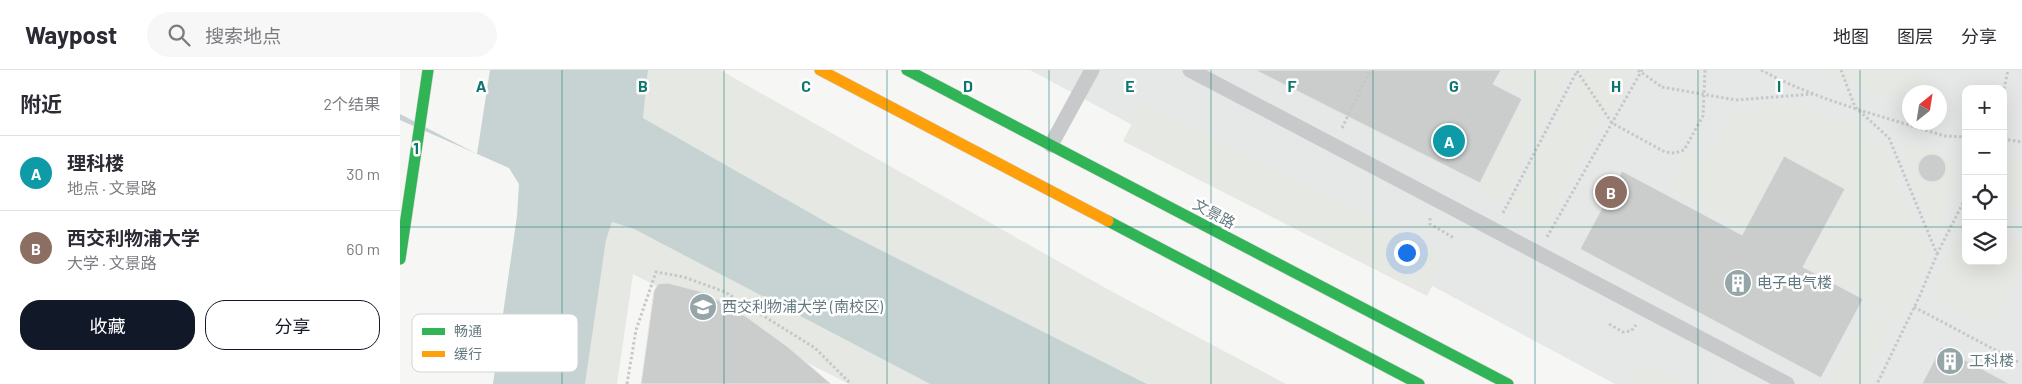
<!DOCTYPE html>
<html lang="zh">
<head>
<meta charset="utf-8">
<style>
	:root { --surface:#fff; --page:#f7f7f7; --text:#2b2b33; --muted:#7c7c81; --line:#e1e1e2; --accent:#111827 }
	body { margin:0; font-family:Barlow,"Noto Sans SC",sans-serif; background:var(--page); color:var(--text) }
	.controls { position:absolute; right:15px; top:15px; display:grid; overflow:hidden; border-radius:10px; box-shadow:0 5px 20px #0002 }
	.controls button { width:45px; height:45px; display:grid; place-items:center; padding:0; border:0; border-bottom:1px solid var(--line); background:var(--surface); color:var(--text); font:25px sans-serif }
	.compass { position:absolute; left:1502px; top:15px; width:45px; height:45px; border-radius:50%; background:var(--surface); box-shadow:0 5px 20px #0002; rotate:30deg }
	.you { position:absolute; left:1006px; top:182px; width:18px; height:18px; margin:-12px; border:4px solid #fff; border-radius:50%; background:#1a73e8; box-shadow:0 0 0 8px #1a73e833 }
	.badge { display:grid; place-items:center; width:32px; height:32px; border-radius:50%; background:var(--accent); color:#fff; font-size:16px; font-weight:700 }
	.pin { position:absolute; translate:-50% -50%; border:2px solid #fff; box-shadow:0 1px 5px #0006 }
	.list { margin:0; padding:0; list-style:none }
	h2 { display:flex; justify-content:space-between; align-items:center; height:65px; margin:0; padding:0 20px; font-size:21px }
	h2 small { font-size:16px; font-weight:400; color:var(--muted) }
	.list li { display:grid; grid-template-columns:32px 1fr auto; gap:15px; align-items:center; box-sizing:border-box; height:75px; padding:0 20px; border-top:1px solid var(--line) }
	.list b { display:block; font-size:19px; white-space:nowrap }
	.list p { margin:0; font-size:16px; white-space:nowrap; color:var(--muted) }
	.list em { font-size:16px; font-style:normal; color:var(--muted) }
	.actions { display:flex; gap:10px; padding:15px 20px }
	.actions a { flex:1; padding:11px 0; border:1px solid var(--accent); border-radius:20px; text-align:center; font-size:18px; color:var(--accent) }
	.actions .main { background:var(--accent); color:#fff }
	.icon { flex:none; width:28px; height:28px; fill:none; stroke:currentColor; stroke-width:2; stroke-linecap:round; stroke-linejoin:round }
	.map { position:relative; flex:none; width:1622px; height:314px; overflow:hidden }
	header { display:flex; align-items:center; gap:30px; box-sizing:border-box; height:70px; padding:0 25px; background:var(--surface); border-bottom:1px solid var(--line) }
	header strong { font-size:24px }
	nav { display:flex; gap:28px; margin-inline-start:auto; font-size:18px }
	.search { width:350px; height:45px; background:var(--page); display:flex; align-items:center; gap:12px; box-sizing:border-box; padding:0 18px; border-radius:28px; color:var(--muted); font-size:19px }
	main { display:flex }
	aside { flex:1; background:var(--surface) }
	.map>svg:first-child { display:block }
	.built { fill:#e6e8e7; fill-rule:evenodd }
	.green { fill:#e6e8e3 }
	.water { fill:#c7d3d3 }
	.pier { fill:#f6f6f5 }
	.building { fill:#cbcdcd; stroke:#e6e6e5 }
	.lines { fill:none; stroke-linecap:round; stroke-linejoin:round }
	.fast-casing { stroke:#d1d2d2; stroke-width:12 }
	.slow-casing { stroke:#d1d2d2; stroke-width:12 }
	.path { stroke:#c6c8c8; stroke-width:3; stroke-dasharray:2.5 2.5; stroke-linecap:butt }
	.lane { stroke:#c7c9ca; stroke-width:15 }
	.fast { stroke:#30b455; stroke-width:11 }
	.slow { stroke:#ff9f0a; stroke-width:11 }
	.path-bridge { stroke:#c6c8c8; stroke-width:3; stroke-dasharray:2.5 2.5; stroke-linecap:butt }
	.grid { fill:none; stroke:#0f766e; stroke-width:1; stroke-opacity:0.55 }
	.labels { text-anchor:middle; stroke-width:5; stroke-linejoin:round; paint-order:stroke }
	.street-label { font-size:15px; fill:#63797f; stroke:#fff }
	.poi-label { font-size:15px; fill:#63797f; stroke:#fff; text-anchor:start }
	.key { fill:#fff; stroke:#d0d7d9; stroke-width:1 }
	.key-label { font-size:14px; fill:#63797f }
	.grid-label { font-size:16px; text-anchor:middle; font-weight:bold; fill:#0f766e; stroke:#fff; stroke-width:5; stroke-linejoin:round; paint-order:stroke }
</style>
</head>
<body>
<header>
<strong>Waypost</strong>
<div class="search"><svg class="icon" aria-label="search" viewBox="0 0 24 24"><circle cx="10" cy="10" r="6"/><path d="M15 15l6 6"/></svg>搜索地点</div>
<nav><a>地图</a><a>图层</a><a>分享</a></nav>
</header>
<main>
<aside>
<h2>附近<small>2个结果</small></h2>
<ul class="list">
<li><span class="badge" style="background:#0f9aa8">A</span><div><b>理科楼</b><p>地点 · 文景路</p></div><em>30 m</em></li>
<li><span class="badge" style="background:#8d6e63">B</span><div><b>西交利物浦大学</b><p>大学 · 文景路</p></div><em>60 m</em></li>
</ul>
<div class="actions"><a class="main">收藏</a><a>分享</a></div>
</aside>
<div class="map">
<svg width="1622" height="314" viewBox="0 0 1622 314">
	<rect width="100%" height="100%" fill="#f6f6f5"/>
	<path class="built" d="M630,0H1622V314H1215ZM1566,19H1603V191H1566ZM1510,22H1540V52H1510Z"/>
	<g class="green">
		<path d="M248,0H320L709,220L886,314H747L435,157L243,48Z"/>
		<path d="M1104,0H1170L1100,133L1079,121L1125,27L1098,12Z"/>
		<path d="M1183,0H1230L1146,160L1109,140Z"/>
		<path d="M1406,0H1521L1523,8L1538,19L1537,22H1510L1509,33Z"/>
		<path d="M743,32L1047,187L1027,226L723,71Z"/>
		<path d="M1395,36L1454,55L1481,72L1528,184L1501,250L1406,196L1447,119L1383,83L1342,160L1265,118L1287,80L1305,89L1331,40Z"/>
		<path d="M1500,73L1540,81L1558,109L1533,161Z"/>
		<path d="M1603,85L1622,87V124L1603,160Z"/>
		<path d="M212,152L234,159L530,314H449L233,204L217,314H184L206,169Z"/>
		<path d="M1566,153V191H1603V168L1622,178V198L1594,256L1532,224L1538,206Z"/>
		<path d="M1463,242L1492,258L1463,314H1438L1428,308Z"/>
		<path d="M1243,292L1283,314H1232Z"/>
	</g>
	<path class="water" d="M0,0H248L243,48L435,157L747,314H530L234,159L212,152L206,170L185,314H93L117,146L119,114L109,98L0,50Z"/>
	<path class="pier" d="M0,0H90L77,84L0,44Z"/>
	<g class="building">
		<path d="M855,0H1101L1093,14L1122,29L1080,113Z"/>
		<circle cx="1532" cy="98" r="14"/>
		<path d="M1384,86L1445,119L1403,197L1463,229L1421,308L1180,179L1222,101L1342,165Z"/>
		<path d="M268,213L306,223L348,248L388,277L431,314H241L254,221L258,214Z"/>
		<path d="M1541,277L1610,314H1522Z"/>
	</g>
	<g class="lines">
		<g class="fast-casing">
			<g id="fast">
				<path d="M507,0L1108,314"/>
				<path d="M708,151L1019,314"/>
				<path d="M0,189L28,0"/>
			</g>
		</g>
		<g class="slow-casing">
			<path id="slow" d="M420,0L708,151"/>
		</g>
		<g class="path">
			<path d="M1238,0L1262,17"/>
			<path d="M1361,0C1418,31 1483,46 1544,66L1566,67"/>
			<path d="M1441,0L1455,37L1489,68L1537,184L1521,223L1477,314"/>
			<path d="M1177,1L1212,53L1265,82L1275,83L1284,80L1303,46L1305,0"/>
			<path d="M1603,24L1608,0"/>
			<path d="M1336,30L1413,24"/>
			<path d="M942,58L970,0"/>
			<path d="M1603,69L1622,72"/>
			<path d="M1103,143L1177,1"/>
			<path d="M1030,148V154L1054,168"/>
			<path d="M1147,167L1242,0"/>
			<path d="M1537,184L1566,127"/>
			<path d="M1514,237L1618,292"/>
			<path d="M1209,254L1223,262L1231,261L1236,255"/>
			<path d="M227,314L236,260L256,202L284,207L325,222L415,278L451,314"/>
		</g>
		<g class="lane">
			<path d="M790,0L1387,314"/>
			<path d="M651,75L692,0"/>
		</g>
		<use href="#fast" class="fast"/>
		<use href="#slow" class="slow"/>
		<path class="path-bridge" d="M1262,17L1336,30"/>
	</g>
	<path class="grid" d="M162,0V314M324,0V314M487,0V314M649,0V314M811,0V314M973,0V314M1135,0V314M1298,0V314M1460,0V314M0,157H1566M1603,157H1622"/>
	<defs>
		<g id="building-disc" transform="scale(1.4375)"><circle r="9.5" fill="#96a5a8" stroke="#fff"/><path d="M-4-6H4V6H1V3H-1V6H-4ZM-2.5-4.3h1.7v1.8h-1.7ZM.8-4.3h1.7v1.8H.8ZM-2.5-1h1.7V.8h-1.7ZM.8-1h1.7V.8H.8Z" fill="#fff"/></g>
		<g id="university-disc" transform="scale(1.4375)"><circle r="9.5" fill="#96a5a8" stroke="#fff"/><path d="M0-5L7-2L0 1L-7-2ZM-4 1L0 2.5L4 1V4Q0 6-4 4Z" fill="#fff"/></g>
	</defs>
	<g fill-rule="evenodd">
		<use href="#building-disc" x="1338" y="213"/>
		<use href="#university-disc" x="303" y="237"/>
		<use href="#building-disc" x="1550" y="291"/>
	</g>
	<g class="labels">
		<g class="street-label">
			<text transform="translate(814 144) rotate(28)" y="5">文景路</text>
		</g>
		<g class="poi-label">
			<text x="1357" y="218">电子电气楼</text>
			<text x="322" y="242">西交利物浦大学 (南校区)</text>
			<text x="1569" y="296">工科楼</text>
		</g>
	</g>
	<rect x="12" y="244" width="166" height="58" rx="8" class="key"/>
	<rect x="22" y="258" width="23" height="7" fill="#30b455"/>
	<rect x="22" y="281" width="23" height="6" fill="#ff9f0a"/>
	<g class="key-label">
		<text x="54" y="266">畅通</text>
		<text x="54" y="289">缓行</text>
	</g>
	<g class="grid-label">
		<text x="81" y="22">A</text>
		<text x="243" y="22">B</text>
		<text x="406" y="22">C</text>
		<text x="568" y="22">D</text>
		<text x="730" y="22">E</text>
		<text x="892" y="22">F</text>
		<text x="1054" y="22">G</text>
		<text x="1216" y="22">H</text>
		<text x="1379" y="22">I</text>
		<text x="16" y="84">1</text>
	</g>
</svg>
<div class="controls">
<button>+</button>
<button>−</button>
<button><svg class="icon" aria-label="locate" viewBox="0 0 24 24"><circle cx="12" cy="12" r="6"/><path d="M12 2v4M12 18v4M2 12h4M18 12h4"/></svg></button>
<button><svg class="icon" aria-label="layers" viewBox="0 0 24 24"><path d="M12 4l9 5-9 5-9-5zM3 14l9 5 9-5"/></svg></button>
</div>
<svg class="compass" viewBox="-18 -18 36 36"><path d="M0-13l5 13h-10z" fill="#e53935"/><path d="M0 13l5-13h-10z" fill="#7c7c81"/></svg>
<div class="you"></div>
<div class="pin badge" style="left:1049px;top:71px;background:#0f9aa8">A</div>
<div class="pin badge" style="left:1211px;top:122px;background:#8d6e63">B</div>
</div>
</main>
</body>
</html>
